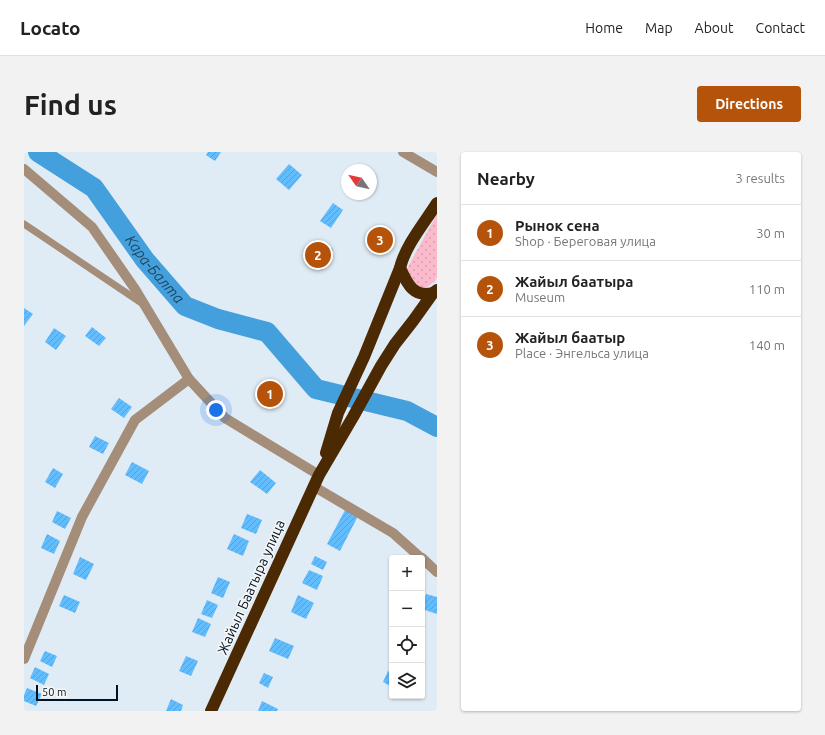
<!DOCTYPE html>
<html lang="en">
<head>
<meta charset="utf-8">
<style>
	:root { --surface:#fff; --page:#f2f2f2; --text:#222; --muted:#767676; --line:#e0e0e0; --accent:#b45309 }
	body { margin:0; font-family:Ubuntu,sans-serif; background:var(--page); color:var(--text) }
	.controls { position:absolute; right:12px; bottom:12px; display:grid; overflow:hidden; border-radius:4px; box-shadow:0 1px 3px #0004 }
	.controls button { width:36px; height:36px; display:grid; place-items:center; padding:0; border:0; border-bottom:1px solid var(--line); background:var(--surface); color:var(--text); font:20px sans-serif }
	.compass { position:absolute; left:317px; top:12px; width:36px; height:36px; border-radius:50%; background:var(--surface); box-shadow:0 1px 3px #0004; rotate:304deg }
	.scale { position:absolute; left:12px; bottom:10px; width:82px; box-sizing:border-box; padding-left:4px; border:2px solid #001323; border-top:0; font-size:11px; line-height:14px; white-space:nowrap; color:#001323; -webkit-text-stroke:3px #f7f7f7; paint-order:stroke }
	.you { position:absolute; left:192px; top:258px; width:14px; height:14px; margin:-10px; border:3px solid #fff; border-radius:50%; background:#1a73e8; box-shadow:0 0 0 6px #1a73e833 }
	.badge { display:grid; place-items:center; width:26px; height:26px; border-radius:50%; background:var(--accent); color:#fff; font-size:13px; font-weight:700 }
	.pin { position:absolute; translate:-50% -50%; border:2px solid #fff; box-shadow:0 1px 4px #0006 }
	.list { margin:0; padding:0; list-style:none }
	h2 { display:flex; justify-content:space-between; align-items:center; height:52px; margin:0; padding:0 16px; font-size:17px }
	h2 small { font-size:13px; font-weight:400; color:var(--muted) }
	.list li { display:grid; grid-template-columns:26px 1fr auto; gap:12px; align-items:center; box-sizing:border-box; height:56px; padding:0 16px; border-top:1px solid var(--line) }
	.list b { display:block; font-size:15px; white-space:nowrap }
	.list p { margin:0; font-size:13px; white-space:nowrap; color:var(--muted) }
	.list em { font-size:13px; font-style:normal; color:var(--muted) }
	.icon { flex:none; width:22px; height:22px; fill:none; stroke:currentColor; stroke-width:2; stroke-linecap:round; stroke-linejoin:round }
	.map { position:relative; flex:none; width:413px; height:559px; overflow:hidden; border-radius:4px }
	header { display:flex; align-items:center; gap:24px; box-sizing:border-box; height:56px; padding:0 20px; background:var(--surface); border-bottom:1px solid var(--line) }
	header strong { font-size:19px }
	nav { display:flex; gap:22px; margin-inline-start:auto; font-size:14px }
	.intro { display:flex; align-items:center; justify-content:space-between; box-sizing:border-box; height:96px; padding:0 24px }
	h1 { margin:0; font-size:28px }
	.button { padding:10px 18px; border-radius:4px; background:var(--accent); color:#fff; font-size:14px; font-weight:700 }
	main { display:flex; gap:24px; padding:0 24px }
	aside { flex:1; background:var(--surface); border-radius:4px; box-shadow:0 1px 3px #0004 }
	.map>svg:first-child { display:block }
	.grass { fill:url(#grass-dots) }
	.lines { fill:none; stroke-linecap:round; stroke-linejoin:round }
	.river { stroke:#449fdd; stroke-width:20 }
	.building { fill:url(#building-hatch) }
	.lane { stroke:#a48d79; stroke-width:7 }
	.street { stroke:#a48d79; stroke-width:10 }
	.highway { stroke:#4b2903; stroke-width:12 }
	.labels { text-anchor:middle; stroke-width:3; stroke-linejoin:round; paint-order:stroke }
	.street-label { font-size:14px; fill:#001323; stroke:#f7f7f7 }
	.water-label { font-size:15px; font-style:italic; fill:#204660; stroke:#f7f7f7 }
</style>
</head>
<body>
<header>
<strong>Locato</strong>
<nav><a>Home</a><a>Map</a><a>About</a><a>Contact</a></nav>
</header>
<div class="intro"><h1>Find us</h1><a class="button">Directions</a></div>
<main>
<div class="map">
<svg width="413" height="559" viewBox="0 0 413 559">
	<defs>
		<pattern id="grass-dots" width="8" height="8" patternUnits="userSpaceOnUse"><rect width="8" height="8" fill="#fbbbcc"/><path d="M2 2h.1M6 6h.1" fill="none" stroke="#d5a0af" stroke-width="1.8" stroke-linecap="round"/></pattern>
		<pattern id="building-hatch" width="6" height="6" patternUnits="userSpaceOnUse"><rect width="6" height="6" fill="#63bdfd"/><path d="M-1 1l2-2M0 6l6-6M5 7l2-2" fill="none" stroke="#54a2d9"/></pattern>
	</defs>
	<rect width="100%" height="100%" fill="#e0ecf5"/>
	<path class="grass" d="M413,62V125L411,129L401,137L389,134L380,122Z"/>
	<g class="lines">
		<path class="river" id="s1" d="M14,0L70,36L121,108L161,154L194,167L243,180L292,237L383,259L413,275"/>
	</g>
	<g class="building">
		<path d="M184,0H197L191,9L182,3Z"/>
		<path d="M265,12L278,23L265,38L252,27Z"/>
		<path d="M309,51L319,58L307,76L296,69Z"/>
		<path d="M290,88L309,97L298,118L280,109Z"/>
		<path d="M0,156L9,162L0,174Z"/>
		<path d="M68,175L82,186L75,194L61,184Z"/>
		<path d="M30,176L42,184L32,198L21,190Z"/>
		<path d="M95,246L108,255L100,266L87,257Z"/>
		<path d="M71,284L85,291L79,302L65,295Z"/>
		<path d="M108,310L125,319L118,332L101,323Z"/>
		<path d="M29,316L39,322L31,336L21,330Z"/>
		<path d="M236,318L252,331L243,342L226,330Z"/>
		<path d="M321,358L334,364L316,399L303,392Z"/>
		<path d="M33,359L47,366L41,377L28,370Z"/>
		<path d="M223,362L238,368L232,382L217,376Z"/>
		<path d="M23,382L36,389L30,402L17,396Z"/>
		<path d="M210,382L225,389L219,404L203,397Z"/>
		<path d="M291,404L303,410L299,418L287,412Z"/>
		<path d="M56,405L70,412L62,428L49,422Z"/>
		<path d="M285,418L299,424L293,438L278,431Z"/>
		<path d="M194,425L206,430L199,446L187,441Z"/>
		<path d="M402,442L413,445V462L398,457Z"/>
		<path d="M40,443L56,450L51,461L35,454Z"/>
		<path d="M274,443L290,451L282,467L267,460Z"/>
		<path d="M183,448L194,453L188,466L177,462Z"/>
		<path d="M174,466L187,472L181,485L168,480Z"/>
		<path d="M251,486L270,494L264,507L245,499Z"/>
		<path d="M21,499L33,504L28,515L16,509Z"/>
		<path d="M162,504L174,509L167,524L155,519Z"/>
		<path d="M11,515L25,522L20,533L6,526Z"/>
		<path d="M364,519L368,521V535L359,530Z"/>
		<path d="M240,521L249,525L244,536L235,531Z"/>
		<path d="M3,536L18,542L12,554L0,549V543Z"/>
		<path d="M147,547L159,553L157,559H142Z"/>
		<path d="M238,549L254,557L253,559H234Z"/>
	</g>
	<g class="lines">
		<path class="lane" d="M0,72L119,152"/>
		<g class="street">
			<path d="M379,0L413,20"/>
			<path d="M0,17L68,75L111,137L165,227L201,266L295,323"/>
			<path d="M289,334L369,381L397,406"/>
			<path d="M398,406L413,420"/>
			<path d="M0,507L58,365L111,268L165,227"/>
		</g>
		<g class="highway">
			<path d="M376,116C383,131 389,146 409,141"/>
			<path d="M302,301L314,261L340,205L376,116C381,94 401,70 413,51"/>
			<path d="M187,559L295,323L329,265L357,214L371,192L389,169L409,141L413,138"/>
		</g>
	</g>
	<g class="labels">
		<g class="street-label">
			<text transform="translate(227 435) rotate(-66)" y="5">Жайыл Баатыра улица</text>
		</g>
		<g class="water-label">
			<text dy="5" stroke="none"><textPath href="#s1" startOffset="168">Кара-Балта</textPath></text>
		</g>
	</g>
</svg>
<div class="controls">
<button>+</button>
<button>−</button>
<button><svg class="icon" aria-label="locate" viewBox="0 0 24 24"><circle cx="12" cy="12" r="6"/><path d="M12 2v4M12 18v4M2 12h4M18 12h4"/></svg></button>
<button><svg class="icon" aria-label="layers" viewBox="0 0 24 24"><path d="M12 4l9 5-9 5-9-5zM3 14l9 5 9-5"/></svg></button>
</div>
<svg class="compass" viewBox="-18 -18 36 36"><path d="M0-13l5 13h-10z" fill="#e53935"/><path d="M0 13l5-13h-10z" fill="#767676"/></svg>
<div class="scale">50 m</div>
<div class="you"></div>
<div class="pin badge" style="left:246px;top:242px">1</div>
<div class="pin badge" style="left:294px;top:103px">2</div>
<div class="pin badge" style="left:356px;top:88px">3</div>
</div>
<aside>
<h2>Nearby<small>3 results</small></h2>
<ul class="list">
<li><span class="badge">1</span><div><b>Рынок сена</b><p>Shop · Береговая улица</p></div><em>30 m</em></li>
<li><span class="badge">2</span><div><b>Жайыл баатыра</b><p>Museum</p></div><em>110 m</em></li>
<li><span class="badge">3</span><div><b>Жайыл баатыр</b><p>Place · Энгельса улица</p></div><em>140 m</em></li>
</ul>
</aside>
</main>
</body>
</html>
